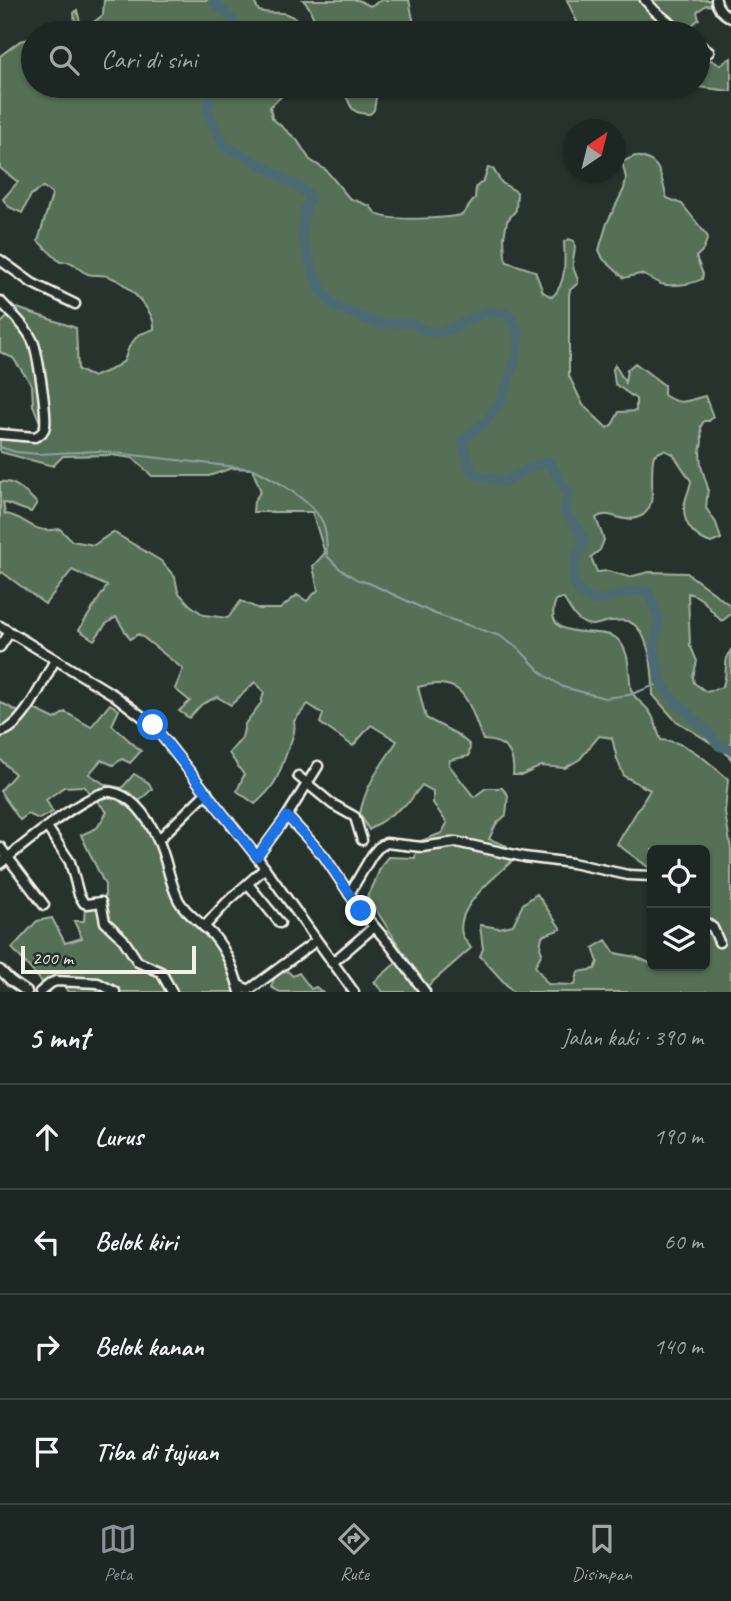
<!DOCTYPE html>
<html lang="id">
<head>
<meta charset="utf-8">
<style>
	:root { --surface:#1c2622; --page:#252e2a; --text:#f1f3f6; --muted:#a0a5a5; --line:#3a4340; --accent:#8c9099 }
	body { margin:0; font-family:Caveat,sans-serif; background:var(--page); color:var(--text) }
	.controls { position:absolute; right:21px; bottom:21px; display:grid; overflow:hidden; border-radius:10px; box-shadow:0 2px 5px #0004 }
	.controls button { width:63px; height:63px; display:grid; place-items:center; padding:0; border:0; border-bottom:2px solid var(--line); background:var(--surface); color:var(--text); font:35px sans-serif }
	.compass { position:absolute; left:563px; top:119px; width:63px; height:63px; border-radius:50%; background:var(--surface); box-shadow:0 2px 5px #0004; rotate:35deg }
	.scale { position:absolute; left:21px; bottom:18px; width:175px; box-sizing:border-box; padding-left:7px; border:4px solid #f4f1e8; border-top:0; font-size:19px; line-height:24px; white-space:nowrap; color:#f4f1e8; -webkit-text-stroke:5px #26332d; paint-order:stroke }
	.stop { position:absolute; width:21px; height:21px; margin:-16px; border:5px solid #1a73e8; border-radius:50%; background:#fff }
	.stop.end { background:#1a73e8; border-color:#fff; box-shadow:0 2px 7px #0008 }
	.list { margin:0; padding:0; list-style:none }
	h2 { display:flex; justify-content:space-between; align-items:center; height:91px; margin:0; padding:0 28px; font-size:30px }
	h2 small { font-size:23px; font-weight:400; color:var(--muted) }
	.list li { display:grid; grid-template-columns:46px 1fr auto; gap:21px; align-items:center; box-sizing:border-box; height:105px; padding:0 28px; border-top:2px solid var(--line) }
	.list b { display:block; font-size:26px; white-space:nowrap }
	.list em { font-size:23px; font-style:normal; color:var(--muted) }
	.icon { flex:none; width:38px; height:38px; fill:none; stroke:currentColor; stroke-width:2; stroke-linecap:round; stroke-linejoin:round }
	.map { position:relative; flex:none; width:731px; height:992px; overflow:hidden }
	.search { position:absolute; background:var(--surface); box-shadow:0 2px 5px #0004; left:21px; right:21px; top:21px; height:77px; display:flex; align-items:center; gap:18px; box-sizing:border-box; padding:0 24px; border-radius:38px; color:var(--muted); font-size:26px }
	.sheet { height:511px; background:var(--surface) }
	nav { display:flex; justify-content:space-around; align-items:center; box-sizing:border-box; height:98px; border-top:2px solid var(--line); background:var(--surface); font-size:19px; color:var(--muted) }
	nav a { display:grid; justify-items:center; gap:4px }
	nav .on { color:var(--accent) }
	.map>svg:first-child { display:block }
	.green { fill:#557056; stroke:#a4b09f; stroke-width:2 }
	.lines { fill:none; stroke-linecap:round; stroke-linejoin:round }
	.stream { stroke:#90a1a2; stroke-width:2 }
	.river { stroke:#4d6b73; stroke-width:10 }
	.minor-casing { stroke:#f4f1e8; stroke-width:13 }
	.minor { stroke:#26332d; stroke-width:8 }
	.route { stroke:#1a73e8; stroke-width:9 }
</style>
</head>
<body>
<div class="map">
<svg width="731" height="992" viewBox="0 0 731 992">
	<rect width="100%" height="100%" fill="#26332d"/>
	<filter id="ink" filterUnits="userSpaceOnUse"><feTurbulence type="fractalNoise" baseFrequency=".0143" numOctaves="2"/><feDisplacementMap in="SourceGraphic" scale="14" xChannelSelector="R" yChannelSelector="G"/><feConvolveMatrix kernelMatrix="1 2 1 2 8 2 1 2 1" color-interpolation-filters="sRGB"/></filter>
	<g filter="url(#ink)">
		<g class="green">
			<path d="M104,0H253L259,11C274,16 278,8 295,18L298,29L296,33H76L74,13L77,10L80,22L87,27L103,15Z"/>
			<path d="M303,0H358L370,6L382,0H409L414,24L402,33H320L309,7Z"/>
			<path d="M567,0H713V6L706,5L697,12L699,19L685,31L668,25L662,33H582Z"/>
			<path d="M33,38V86H286L285,93L270,107L272,118L297,140L310,160L326,170L349,198L370,206C373,210 373,211 377,214C390,222 447,218 462,215L475,198L476,187L484,180L488,168L493,169L502,183L517,192L516,210L507,221L504,237L505,257L507,262L535,271L543,292L552,297C567,284 565,259 564,242L569,239L574,241C577,250 572,256 573,265C573,272 578,275 578,283L570,290L569,295V376L583,405L607,428L612,425L619,412L636,411V399L615,384L613,369L615,365L625,382L627,370L635,363L664,385V395C682,407 687,400 705,396L713,417L709,421H704L701,426L702,442L700,452L701,466L708,488L706,508L716,523L721,539L711,543C696,538 684,526 684,509C684,499 690,490 691,481L673,454L664,450L654,455C648,476 660,509 639,517C619,525 611,508 596,518L604,540L600,550L591,557L597,572L608,571L629,577L649,572L687,573L731,606V614L722,621C708,610 707,598 688,593L690,645L697,661L693,677L694,683L707,692L722,687C729,675 722,661 731,650V759L725,752L675,720L653,695C653,675 651,628 627,621C623,620 615,621 611,621C601,622 594,628 584,623C574,619 569,606 563,598L556,600C539,644 601,626 616,638C631,650 628,672 631,689C634,701 646,704 651,714C656,722 657,731 661,740C688,741 708,762 728,779L725,813L731,849V992H513L480,956L483,949L480,925L499,928L513,925L523,904L537,894L561,929L542,936L540,948L542,953L535,966L548,984L575,985L578,972L595,969L598,962L593,948L606,940L615,953L636,957L659,967L705,966V850H652V870L617,844L650,790L624,776L617,759L612,738L599,736L580,759L565,768L541,766L523,775H513C515,752 506,741 483,740C468,703 466,674 418,687L426,718L457,734L470,745L469,756L450,760L449,765L474,797L486,788H502L508,795L506,815L496,824L489,839L507,846L511,862C494,878 455,907 462,934C463,938 468,944 471,948L429,985L425,992H383L374,982L405,955L367,896C378,882 375,871 388,857L415,858L418,842L442,833L447,823L433,803V791L422,785L409,802L369,830L360,814C366,783 381,766 397,741L371,725L353,746L320,723L323,714L308,704L294,721C296,734 291,740 287,752C278,777 276,786 255,804L237,791L244,775L229,753L242,738L245,724L261,703L264,692L255,682L231,705L217,697L202,704L189,718L179,711L190,701L175,689L183,669L139,634L130,639L116,617L106,624L94,640L79,630L107,586L72,570L45,604L2,572L0,574V482C16,480 26,493 37,503L31,512L3,502L5,514C27,516 30,535 60,529L72,541L94,545L113,532L161,561L175,577L178,592L190,605L204,615L228,618L241,601L259,609H280L297,595L307,601L318,590L313,566L325,553L312,512H253L254,501L261,491L252,469L232,468L209,476H152L133,458L111,455L63,456L53,466L0,452V439C15,440 34,447 45,435L33,405L32,385L13,358L0,352V324L17,308L76,328L78,370L93,377L112,369L124,361L129,347L138,335L154,329C156,312 126,282 110,277C103,274 95,276 88,274C75,270 78,260 60,262L38,241L51,198L52,193L43,187L31,195L22,213L9,207L3,199L18,182L0,168V56L20,41Z"/>
			<path d="M731,58V91L690,86H698V67L711,60L720,65Z"/>
			<path d="M338,86H378L374,110L370,114C344,114 354,100 338,86Z"/>
			<path d="M635,156C663,159 660,177 667,198L682,204L708,237L703,250L696,257L703,274L702,279C693,284 672,287 661,284C654,281 648,276 640,274L624,278L603,259L599,250L607,223L624,189L626,178L622,162Z"/>
			<path d="M0,702L24,715L30,707L55,719L65,712L91,727L110,704L119,710L112,725L141,751L130,763L122,759L113,765L101,760L89,774L106,785L122,788L134,774L149,783L152,789L133,807L149,830L174,896L193,923L210,936L227,966L248,992H68L59,978L42,982L12,948L37,921L52,918L65,943L82,938L74,921H84L85,906L105,902V885L81,835L97,828L107,812L84,786L64,787L46,800L53,812L39,819L28,814L20,820L0,791L15,774L0,759Z"/>
			<path d="M286,970L293,976L299,973L311,989L316,987L322,992H280L271,987L275,976Z"/>
		</g>
		<g class="lines">
			<path class="stream" d="M0,447L16,452L38,454L99,451L254,469C274,479 314,502 323,523C327,533 327,546 327,556L340,569L358,580L369,583L435,614L500,636L519,649L543,674L563,687L605,698L629,695L661,683"/>
			<g class="river">
				<path d="M213,0L233,21L234,33"/>
				<path d="M214,86L207,111L224,146C255,160 283,176 311,196L304,213L303,241L315,277L324,294L336,307L378,323H411L425,331L440,332L453,328L487,311L507,314C511,319 517,326 518,333C521,354 502,403 488,419C481,427 470,433 462,440L472,474L504,482L528,468L549,462L569,494L564,509C571,522 581,527 583,542C576,555 568,579 580,592C583,596 591,598 596,601L634,591L648,592L659,619L654,648L661,683L674,700L709,733L719,746L731,749"/>
			</g>
			<g class="minor-casing">
				<g id="minor">
					<path d="M645,0L655,11L683,33"/>
					<path d="M716,0C717,9 723,13 731,18"/>
					<path d="M698,44L709,52"/>
					<path d="M0,260L32,283L75,304"/>
					<path d="M0,301C12,314 28,328 34,344C38,356 47,414 45,426C44,432 40,435 35,437L0,434"/>
					<path d="M0,626L114,695L153,725L257,857L354,992"/>
					<path d="M0,647L10,632"/>
					<path d="M0,732C23,729 44,679 55,660"/>
					<path d="M298,776L332,804L355,817L362,840"/>
					<path d="M287,816L324,856L361,911L390,945L425,992"/>
					<path d="M47,827L70,862L79,895L84,903L87,904L101,902L105,922L123,939L138,962L161,972L172,992"/>
					<path d="M158,840L207,792"/>
					<path d="M0,847L44,905"/>
					<path d="M257,857L287,816L318,766"/>
					<path d="M0,864C18,849 90,789 111,792C134,796 149,820 158,840C167,859 169,882 179,901C187,915 202,923 213,935C227,951 234,971 240,992"/>
					<path d="M248,884L280,923"/>
					<path d="M349,894L372,855L378,848L386,843L422,847L456,842L524,857L572,863L628,875L652,876"/>
					<path d="M705,922L713,928L719,942"/>
					<path d="M204,927L227,902L265,868"/>
					<path d="M332,963L374,927"/>
					<path d="M0,970L11,981L27,992"/>
					<path d="M238,985L249,990L316,941"/>
					<path d="M40,992L51,983L56,981L98,983L115,992"/>
				</g>
			</g>
			<use href="#minor" class="minor"/>
		</g>
	</g>
	<g class="lines" filter="url(#ink)">
		<path class="route" d="M153,725L257,857L287,816L324,856L361,911"/>
	</g>
</svg>
<div class="controls">
<button><svg class="icon" aria-label="locate" viewBox="0 0 24 24"><circle cx="12" cy="12" r="6"/><path d="M12 2v4M12 18v4M2 12h4M18 12h4"/></svg></button>
<button><svg class="icon" aria-label="layers" viewBox="0 0 24 24"><path d="M12 4l9 5-9 5-9-5zM3 14l9 5 9-5"/></svg></button>
</div>
<svg class="compass" viewBox="-18 -18 36 36"><path d="M0-13l5 13h-10z" fill="#e53935"/><path d="M0 13l5-13h-10z" fill="#a0a5a5"/></svg>
<div class="scale">200 m</div>
<div class="stop" style="left:153px;top:725px"></div>
<div class="stop end" style="left:361px;top:911px"></div>
<div class="search"><svg class="icon" aria-label="search" viewBox="0 0 24 24"><circle cx="10" cy="10" r="6"/><path d="M15 15l6 6"/></svg>Cari di sini</div>
</div>
<section class="sheet">
<h2>5 mnt<small>Jalan kaki · 390 m</small></h2>
<ul class="list">
<li><svg class="icon" aria-label="ahead" viewBox="0 0 24 24"><path d="M12 20V5M6 11l6-6 6 6"/></svg><div><b>Lurus</b></div><em>190 m</em></li>
<li><svg class="icon" aria-label="left" viewBox="0 0 24 24"><path d="M17 20v-9H6M10 6l-5 5 5 5"/></svg><div><b>Belok kiri</b></div><em>60 m</em></li>
<li><svg class="icon" aria-label="right" viewBox="0 0 24 24"><path d="M7 20v-9h11M14 6l5 5-5 5"/></svg><div><b>Belok kanan</b></div><em>140 m</em></li>
<li><svg class="icon" aria-label="arrive" viewBox="0 0 24 24"><path d="M6 21V4h12l-3 4 3 4H6"/></svg><div><b>Tiba di tujuan</b></div></li>
</ul>
</section>
<nav>
<a class="on"><svg class="icon" aria-label="map" viewBox="0 0 24 24"><path d="M3 6l6-2 6 2 6-2v14l-6 2-6-2-6 2zM9 4v14M15 6v14"/></svg>Peta</a>
<a><svg class="icon" aria-label="directions" viewBox="0 0 24 24"><path d="M12 3l9 9-9 9-9-9zM9 14v-3h6M13 9l2 2-2 2"/></svg>Rute</a>
<a><svg class="icon" aria-label="saved" viewBox="0 0 24 24"><path d="M7 4h10v16l-5-4-5 4z"/></svg>Disimpan</a>
</nav>
</body>
</html>
